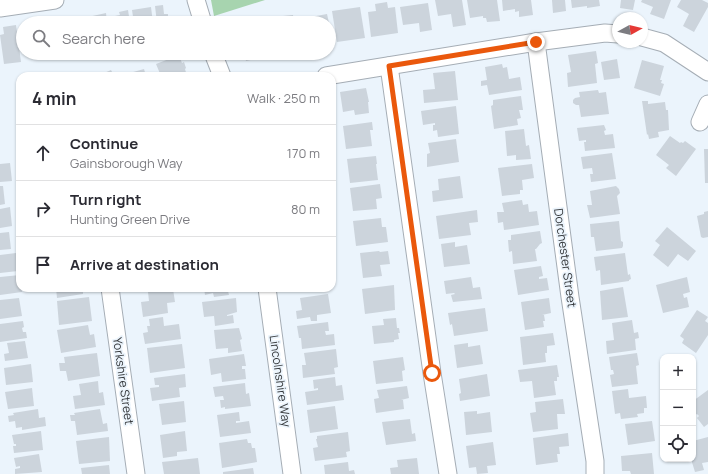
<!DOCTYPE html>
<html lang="en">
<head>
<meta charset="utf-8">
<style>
	:root { --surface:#fff; --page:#f7f7f7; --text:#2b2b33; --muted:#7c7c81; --line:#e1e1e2 }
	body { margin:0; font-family:Manrope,sans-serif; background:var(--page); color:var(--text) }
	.controls { position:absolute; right:12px; bottom:12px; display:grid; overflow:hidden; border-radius:8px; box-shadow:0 1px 3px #0004 }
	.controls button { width:36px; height:36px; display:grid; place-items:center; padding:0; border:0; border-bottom:1px solid var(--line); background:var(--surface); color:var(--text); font:20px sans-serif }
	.compass { position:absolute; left:612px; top:12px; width:36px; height:36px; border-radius:50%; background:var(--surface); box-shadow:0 1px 3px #0004; rotate:82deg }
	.stop { position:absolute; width:12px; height:12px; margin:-9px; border:3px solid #ea580c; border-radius:50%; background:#fff }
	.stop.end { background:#ea580c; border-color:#fff; box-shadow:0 1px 4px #0008 }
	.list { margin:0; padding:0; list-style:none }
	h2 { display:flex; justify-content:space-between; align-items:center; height:52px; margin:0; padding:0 16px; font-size:17px }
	h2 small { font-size:13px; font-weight:400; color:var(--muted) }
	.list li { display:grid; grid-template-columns:26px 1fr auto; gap:12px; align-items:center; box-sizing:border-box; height:56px; padding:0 16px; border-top:1px solid var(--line) }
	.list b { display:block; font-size:15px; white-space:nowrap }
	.list p { margin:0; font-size:13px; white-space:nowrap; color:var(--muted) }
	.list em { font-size:13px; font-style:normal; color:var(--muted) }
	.icon { flex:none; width:22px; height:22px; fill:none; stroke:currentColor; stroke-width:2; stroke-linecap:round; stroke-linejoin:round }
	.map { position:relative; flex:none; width:708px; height:474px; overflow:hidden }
	.search { position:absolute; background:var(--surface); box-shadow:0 1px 3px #0004; left:16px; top:16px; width:320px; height:44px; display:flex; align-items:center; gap:10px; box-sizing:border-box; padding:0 14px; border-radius:22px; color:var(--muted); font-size:15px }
	.panel { position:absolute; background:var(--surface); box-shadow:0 1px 3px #0004; left:16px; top:72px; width:320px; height:220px; border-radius:12px }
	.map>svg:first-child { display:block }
	.green { fill:#a7d4af }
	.building { fill:#ccd4dc }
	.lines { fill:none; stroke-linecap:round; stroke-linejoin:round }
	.minor-casing { stroke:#a5adb5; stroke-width:19 }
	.minor { stroke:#fff; stroke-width:17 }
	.route { stroke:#ea580c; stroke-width:5 }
	.labels { text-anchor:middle; stroke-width:3.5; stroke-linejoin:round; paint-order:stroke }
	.street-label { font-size:12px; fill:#36393c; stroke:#ebf4fc }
</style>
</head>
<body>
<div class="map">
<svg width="708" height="474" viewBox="0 0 708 474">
	<rect width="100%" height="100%" fill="#ebf4fc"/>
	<path class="green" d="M211,0H265L214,16Z"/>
	<g class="building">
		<path d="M435,0H462L466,25L453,27L451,14L438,16Z"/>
		<path d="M467,0H497L500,21L487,22L486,18H483V16L470,18Z"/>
		<path d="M502,0H531L533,15L519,17V11L515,12V9L503,11Z"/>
		<path d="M552,0H565L566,11L553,13Z"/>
		<path d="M571,0H599L600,6L587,8V6L572,8Z"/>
		<path d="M621,0H635L633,10L620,8Z"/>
		<path d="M642,0H671L664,19L650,14L653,7L641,2Z"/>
		<path d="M681,0H702L708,3V7L694,32L683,26L689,14L677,7Z"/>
		<path d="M387,2L388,8L395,7L398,33L371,37L368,12L376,11L375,4Z"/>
		<path d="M428,3L432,30L420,32L419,23L403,25L400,7Z"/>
		<path d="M163,5L164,14H168V17L173,16L174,23H157L155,6Z"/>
		<path d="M151,7L153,23H134L132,10Z"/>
		<path d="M360,7L365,38L337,42L332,11Z"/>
		<path d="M128,10L130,23H111L110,17L120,15L119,12Z"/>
		<path d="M106,13L107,23H89L88,17Z"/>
		<path d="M327,14L329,23H301L300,19Z"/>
		<path d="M293,15L294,23H268V20L283,18V16Z"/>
		<path d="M83,16L84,23H67V21L75,20L74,17Z"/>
		<path d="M61,19V23H49V20Z"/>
		<path d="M16,25L21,62L4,64L0,35L4,34L3,27Z"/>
		<path d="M596,51L598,63L595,64L597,83L568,87L567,73L571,72L568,55Z"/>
		<path d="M171,53H178L182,63L184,62L186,68L185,69L187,76H161L156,64L169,59L167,54Z"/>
		<path d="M244,53H254L255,59L246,61Z"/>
		<path d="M617,59L620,78L604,80L601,62Z"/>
		<path d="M642,60L664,66L660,80H662L661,83L664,84L660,96L634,88Z"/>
		<path d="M502,64L503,68L507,67L509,79L520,77L522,90L489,95L487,85L481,86V81L487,80L485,67Z"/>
		<path d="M144,69L146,76H126V74Z"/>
		<path d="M111,70L114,76H103L102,74Z"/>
		<path d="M455,71L458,100L424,103L423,90L435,89L433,73Z"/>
		<path d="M366,88L369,102H368L369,113L355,115L354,110L343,112L340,92Z"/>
		<path d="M598,90L599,93L606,92L609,114L581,117L579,105H576L573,103V100L575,98L580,97L579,92Z"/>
		<path d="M521,96L523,110H519L521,118L517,119L518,125L494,129L491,106L493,105V100Z"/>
		<path d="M642,101H648V104L665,102L666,110H668L669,130L658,132L659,137L649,139L648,134L647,135Z"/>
		<path d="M456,106L459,134L438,137L437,130L433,131V125H435V123L423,125L421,111Z"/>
		<path d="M372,122L373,130H370L372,146L346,149L343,126Z"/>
		<path d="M604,125L606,130L604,131L605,135L613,134L615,148L585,151L584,142H586V140L579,141L577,128Z"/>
		<path d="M524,129L526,146L529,145L531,159L516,160V155L507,156L505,131Z"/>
		<path d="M670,136L680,143L681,142L683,143L685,141L696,149L676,176L666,168L669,165L656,155Z"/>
		<path d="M456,139L459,162L427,167V154L430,153L428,143Z"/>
		<path d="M704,149H708V183H705Z"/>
		<path d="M612,153L616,179L591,182L590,174H593L592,168L583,169L581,157Z"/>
		<path d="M376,156L377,164H376L378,180L350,183L347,159Z"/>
		<path d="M10,163L12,181L0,182V164Z"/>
		<path d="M532,164L534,178L522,180L523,190H520V194L502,196L498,168Z"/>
		<path d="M460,176L463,198L433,202L432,191L439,190L438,179Z"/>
		<path d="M380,184L382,198L376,199L377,209L353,211L350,188Z"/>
		<path d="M0,186H3L5,204L0,205Z"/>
		<path d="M616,186L619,189L620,193L617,196L620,214L590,218L587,205H592L590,191Z"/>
		<path d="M522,200L523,205L528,204L529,212L537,211L539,225L504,230L503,222L498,223L497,212H504L502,203Z"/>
		<path d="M10,207L12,226L0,228V209Z"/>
		<path d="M477,210L478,222L469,223L471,235L439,239L436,216Z"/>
		<path d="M708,211V237L703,238L701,237L697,216L704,214V212Z"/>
		<path d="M381,218L382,227H386L388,242L356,246L353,221Z"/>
		<path d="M619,221L621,241L623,242V246L622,248L596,251L594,237H591L590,224Z"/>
		<path d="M667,227L696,251L688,261L678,254L668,267L653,255L660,245L655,241Z"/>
		<path d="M540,231L542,243L540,244L536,249H535L537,261L513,264L512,251L509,252L508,240H511V235Z"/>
		<path d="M9,232L11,249L0,250V233Z"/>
		<path d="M455,242V247L467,245L470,264L444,267L441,244Z"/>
		<path d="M379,251L380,252L388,251L390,264L380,265L382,276L363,278L360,253Z"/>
		<path d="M16,253L18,271L0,273V255Z"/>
		<path d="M625,253L628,275L630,274L631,279L629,280V281L601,285L600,270L596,271L594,257Z"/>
		<path d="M541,266L543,276L539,277V279L547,278L549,290L518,295L514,270Z"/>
		<path d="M20,275V288H21L22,292L0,295V277Z"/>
		<path d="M471,277L473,288L480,287L482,299L453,302L451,295L455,294L454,293L446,294L444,281Z"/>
		<path d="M687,277L690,292L683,294L684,298L687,297L689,307L663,313L656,285Z"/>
		<path d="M394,285L395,310L365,314L362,289Z"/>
		<path d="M623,287L628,317L602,320L600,291Z"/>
		<path d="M56,288H83V294L57,298Z"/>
		<path d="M204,288H235L233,291H228L229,295L214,297L213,293L205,295Z"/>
		<path d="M173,289L175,302L167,303L168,313L143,317L141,302L149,301L148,292Z"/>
		<path d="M328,294L331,313L317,315V321H311L310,317L297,319L296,311L302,310L300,298Z"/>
		<path d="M89,297L92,321L59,325L57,301Z"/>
		<path d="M19,298L22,316L0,319V300Z"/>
		<path d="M236,298L237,312L227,315V316L233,315L234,323L215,326L214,316L204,317L202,302Z"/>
		<path d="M549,298L551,313L542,315H544L545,321H543L544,327L525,330L521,302Z"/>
		<path d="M485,308L488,331L454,336L452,324L450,325L448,313Z"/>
		<path d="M697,310L708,317L705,321L708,323V335L696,353L682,343L684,339L680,336Z"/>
		<path d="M163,317L164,326L179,324L181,339L145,344L143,333L148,332L147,326H150L149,319Z"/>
		<path d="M396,318L397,328H399L400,333H398L399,339L394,340V342L374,344L372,326L384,325L383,319Z"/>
		<path d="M632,320L634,333L638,332L639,338L635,339L636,350L607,354L606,341L614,340L612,323Z"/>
		<path d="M23,321L24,327L22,328L23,332H26L27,338L0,342V324Z"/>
		<path d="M328,322L329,331H325L326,335L334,334L335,345L302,349L301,338H299L297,326Z"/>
		<path d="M88,325L90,335L94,334L96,347L61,353L57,330Z"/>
		<path d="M239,328L242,339L240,340L242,351L228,353V348L216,349L214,330Z"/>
		<path d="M553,333L555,345L547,346V353H545L546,362L523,365L520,337Z"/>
		<path d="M25,341L28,358L5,361L4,354L9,353L7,343Z"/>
		<path d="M468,343V347L480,345L483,364L457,368L454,345Z"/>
		<path d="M182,344L185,368L150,373L147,348Z"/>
		<path d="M336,349L338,367L334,368L335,374L303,378L302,365H306L304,353Z"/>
		<path d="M97,353L100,376L68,381L66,371H60L59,363H65L64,357Z"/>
		<path d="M637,353L639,365L636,366L638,384L612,387L610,375L614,374L613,370H611L609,357Z"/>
		<path d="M244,354L246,366H242V369H245L246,379L222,382L221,373L211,375L209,359Z"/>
		<path d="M403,357L405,370L402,371L403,381L376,384L373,361Z"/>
		<path d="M31,364L33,382L6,385L4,368Z"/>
		<path d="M557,365L559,377H557V381H554L556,395L534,398L532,381L520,382L518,370Z"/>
		<path d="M185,374L186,387L179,388L180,397L152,401L150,388L159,387V385H155L154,378Z"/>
		<path d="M487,374L490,396L460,401L459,394L461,393L459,379Z"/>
		<path d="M335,377L336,386L342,385L344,400L307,405L305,392L318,390V388L314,389L313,380Z"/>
		<path d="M98,381L99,393L103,392L105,405L75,409L73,396L81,395L79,384Z"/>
		<path d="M245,383L246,394L249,393L251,406L225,409V407L221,408L220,400H224L223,396L215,397L213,387Z"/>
		<path d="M407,386L409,398L401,400H403L404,409L376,413L374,399L379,398L377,390Z"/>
		<path d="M32,388L34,406L8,409L5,392Z"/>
		<path d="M628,389L629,398L646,396L647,408H644V413L637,414L638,417L621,419L620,413L615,414L612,391Z"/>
		<path d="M708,390V424L704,427L697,418L699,416L697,414L695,415L693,411V401Z"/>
		<path d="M563,399L565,414H557L558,429L533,432L530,413L536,412L535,402Z"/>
		<path d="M184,401L186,422L162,425L159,404Z"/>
		<path d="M335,406L338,429L310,433L307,410Z"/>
		<path d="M38,409L39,418L45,417L46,426L22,430V427L16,428L15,421L9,422L8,416L14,415L13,413Z"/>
		<path d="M100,409L103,424L107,423L108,431L77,435L75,421H71L70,415H75L74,413Z"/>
		<path d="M477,411V414L490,412L492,432L466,435L464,412Z"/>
		<path d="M239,412L240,421H236V423L249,421L251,433L220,437L217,415Z"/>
		<path d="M410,419L412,434L415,433L416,441L386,445L382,422Z"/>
		<path d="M652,421L655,441L628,445L625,424Z"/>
		<path d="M41,431L43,450L14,453L13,446H16V444H14L12,435Z"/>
		<path d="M185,431L187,451L177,452V456L163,458L160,435Z"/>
		<path d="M348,432L350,451L346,452L347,457L315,461L313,448L318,447L316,439H317V436Z"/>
		<path d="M568,433L569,446L559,447L560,454H557L558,462L536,465L533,438Z"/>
		<path d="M109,437L110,461L79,464L76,441Z"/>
		<path d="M708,437V462L702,463L704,470L695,472L691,459H693V441Z"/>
		<path d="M247,439L248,443H251L252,448H255L257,462L222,468L219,443Z"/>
		<path d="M493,442L496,465L487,466L488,473L477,474L476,467L469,468L466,446Z"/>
		<path d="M652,453L654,474H631L630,471H622L621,456Z"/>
		<path d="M39,454L42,472L15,474V469L20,468V466L16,467L14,458Z"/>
		<path d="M198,458L200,474H164L162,462Z"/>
		<path d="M417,458L419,474H391L390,468L398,467L397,460Z"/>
		<path d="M348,462L349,471L354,470L355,474H325L324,465Z"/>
		<path d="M109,465L110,474H82L81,468Z"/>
		<path d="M253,468L254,474H223V472Z"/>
	</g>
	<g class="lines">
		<g class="minor-casing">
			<g id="minor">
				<path d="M196,0L203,23"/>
				<path d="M0,8L55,0"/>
				<path d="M642,37L664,43L708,72"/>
				<path d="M536,42L570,297L595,461V474"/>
				<path d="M213,53L222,76"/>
				<path d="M389,66L432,373L448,474"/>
				<path d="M326,76L536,42L605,33L618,34"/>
				<path d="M700,122L708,104"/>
				<path d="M110,288L136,474"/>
				<path d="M267,288L292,474"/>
			</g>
		</g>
		<use href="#minor" class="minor"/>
	</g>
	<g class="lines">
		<path class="route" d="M432,373L389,66L536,42"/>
	</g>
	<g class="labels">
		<g class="street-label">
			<text transform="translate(565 258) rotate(82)" y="4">Dorchester Street</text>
			<text transform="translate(123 381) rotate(82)" y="4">Yorkshire Street</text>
			<text transform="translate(280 381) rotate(82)" y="4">Lincolnshire Way</text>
		</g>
	</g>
</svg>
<div class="controls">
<button>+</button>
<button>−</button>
<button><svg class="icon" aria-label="locate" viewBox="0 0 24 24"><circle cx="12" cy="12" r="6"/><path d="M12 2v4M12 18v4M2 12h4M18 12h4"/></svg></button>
</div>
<svg class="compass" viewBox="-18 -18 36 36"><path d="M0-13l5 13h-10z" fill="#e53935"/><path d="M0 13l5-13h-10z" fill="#7c7c81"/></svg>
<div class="stop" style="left:432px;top:373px"></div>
<div class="stop end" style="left:536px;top:42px"></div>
<div class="search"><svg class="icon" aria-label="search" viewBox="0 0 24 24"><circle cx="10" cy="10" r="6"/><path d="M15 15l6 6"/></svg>Search here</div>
<section class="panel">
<h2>4 min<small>Walk · 250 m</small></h2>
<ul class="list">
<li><svg class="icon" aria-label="ahead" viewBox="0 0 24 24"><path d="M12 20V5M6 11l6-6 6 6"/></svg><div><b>Continue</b><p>Gainsborough Way</p></div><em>170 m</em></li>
<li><svg class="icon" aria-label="right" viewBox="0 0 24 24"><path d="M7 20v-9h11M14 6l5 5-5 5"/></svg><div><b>Turn right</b><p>Hunting Green Drive</p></div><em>80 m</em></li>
<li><svg class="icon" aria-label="arrive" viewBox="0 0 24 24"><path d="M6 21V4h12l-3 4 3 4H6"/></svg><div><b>Arrive at destination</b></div></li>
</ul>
</section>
</div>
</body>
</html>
